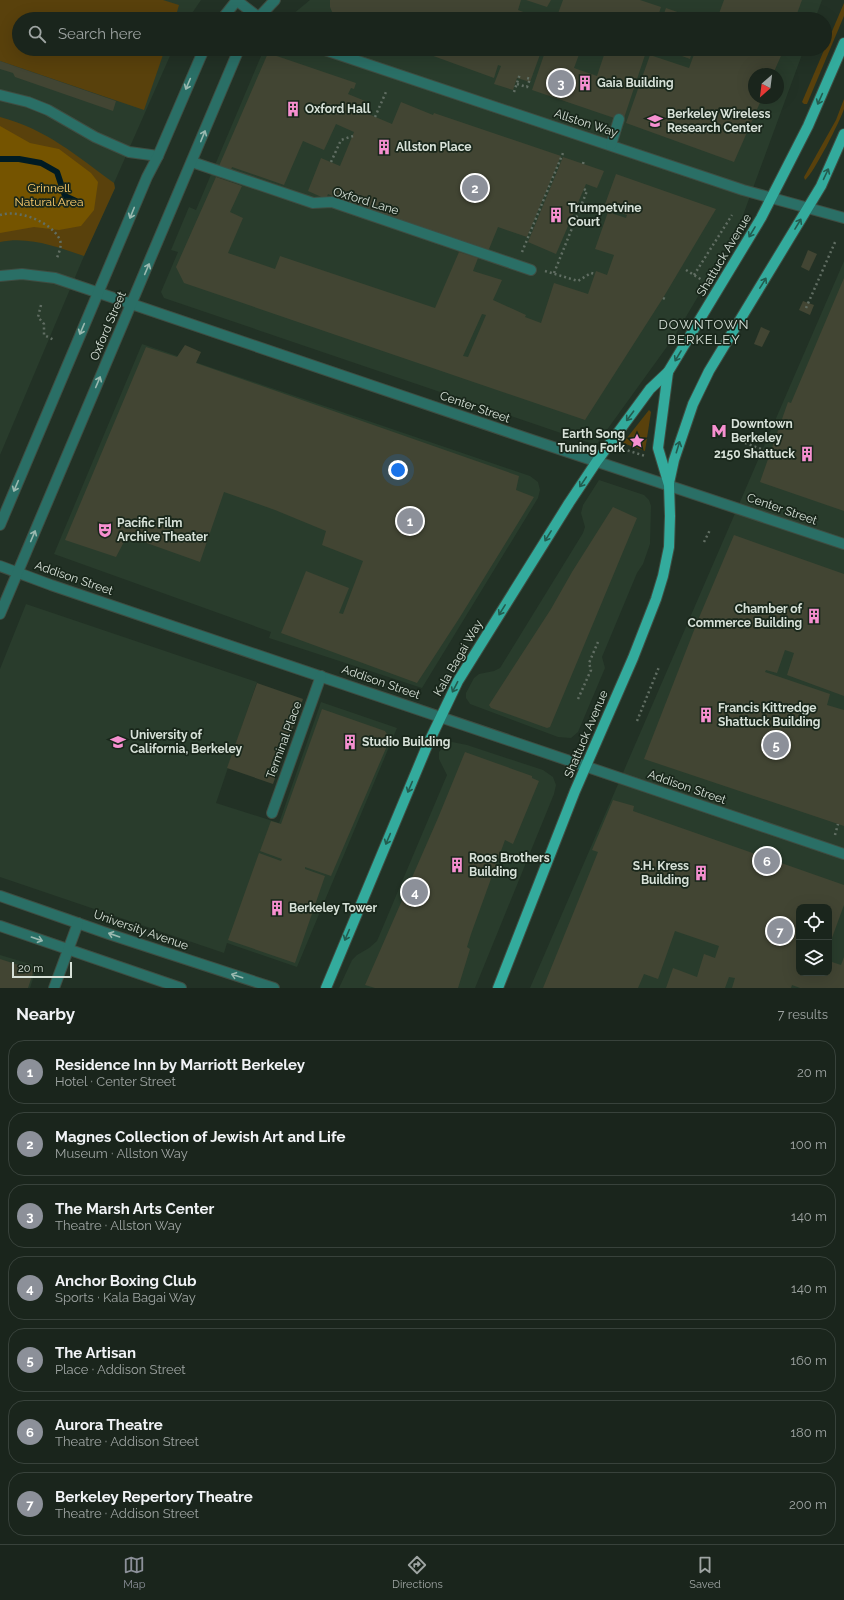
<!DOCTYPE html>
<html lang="en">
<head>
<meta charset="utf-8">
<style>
	:root { --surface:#1a251c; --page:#273129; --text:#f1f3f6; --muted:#9fa5a3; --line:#38423b; --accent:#8c9099 }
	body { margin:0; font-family:Raleway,sans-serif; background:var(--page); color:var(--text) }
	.controls { position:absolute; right:12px; bottom:12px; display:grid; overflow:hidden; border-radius:8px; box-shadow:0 4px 16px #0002 }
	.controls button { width:36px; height:36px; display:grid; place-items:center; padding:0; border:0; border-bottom:1px solid var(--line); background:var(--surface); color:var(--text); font:20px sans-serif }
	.compass { position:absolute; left:748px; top:68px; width:36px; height:36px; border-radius:50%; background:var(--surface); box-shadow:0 4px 16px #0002; rotate:208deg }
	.scale { position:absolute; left:12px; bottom:10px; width:60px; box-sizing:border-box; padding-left:4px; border:2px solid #d7e1d8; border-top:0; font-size:11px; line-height:14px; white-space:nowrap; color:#d7e1d8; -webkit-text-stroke:3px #19271b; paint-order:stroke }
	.you { position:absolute; left:398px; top:470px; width:14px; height:14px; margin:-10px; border:3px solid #fff; border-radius:50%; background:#1a73e8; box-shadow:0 0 0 6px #1a73e833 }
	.badge { display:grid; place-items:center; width:26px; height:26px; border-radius:50%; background:var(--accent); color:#fff; font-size:13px; font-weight:700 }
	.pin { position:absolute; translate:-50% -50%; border:2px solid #fff; box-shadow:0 1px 4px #0006 }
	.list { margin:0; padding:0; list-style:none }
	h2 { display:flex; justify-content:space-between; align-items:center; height:52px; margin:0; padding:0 16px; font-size:17px }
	h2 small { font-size:13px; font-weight:400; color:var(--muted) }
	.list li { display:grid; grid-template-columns:26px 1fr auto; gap:12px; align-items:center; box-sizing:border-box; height:64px; margin:0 8px 8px; padding:0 8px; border:1px solid var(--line); border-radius:16px }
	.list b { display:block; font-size:15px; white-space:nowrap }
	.list p { margin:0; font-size:13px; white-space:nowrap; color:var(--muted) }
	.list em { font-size:13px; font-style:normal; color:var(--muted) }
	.icon { flex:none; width:22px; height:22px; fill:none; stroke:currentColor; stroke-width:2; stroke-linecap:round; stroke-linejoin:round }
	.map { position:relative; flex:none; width:844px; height:988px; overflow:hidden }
	.search { position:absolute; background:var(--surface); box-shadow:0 4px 16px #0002; left:12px; right:12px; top:12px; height:44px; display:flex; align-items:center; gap:10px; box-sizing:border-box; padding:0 14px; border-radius:22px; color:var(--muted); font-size:15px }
	.sheet { height:556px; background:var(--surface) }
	nav { display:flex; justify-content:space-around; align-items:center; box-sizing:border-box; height:56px; border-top:1px solid var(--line); background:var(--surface); font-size:11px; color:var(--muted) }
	nav a { display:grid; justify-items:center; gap:2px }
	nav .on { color:var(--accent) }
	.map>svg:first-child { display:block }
	.built { fill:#293c2c; fill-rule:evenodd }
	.green { fill:#59410c }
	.forest { fill:#755400 }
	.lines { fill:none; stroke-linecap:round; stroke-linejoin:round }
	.stream { stroke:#001b23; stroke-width:6 }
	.building { fill:#424533; fill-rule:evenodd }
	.minor-casing { stroke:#3f4d42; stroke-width:12 }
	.major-casing { stroke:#3f4d42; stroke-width:12 }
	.path { stroke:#616e63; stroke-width:2.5; stroke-dasharray:2 3; stroke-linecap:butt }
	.minor { stroke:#2a6f66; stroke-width:10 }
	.major { stroke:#33ab9d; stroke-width:10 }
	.oneway { stroke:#9ab9b0 }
	.oneway2 { stroke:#235c4f }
	.labels { text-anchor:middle; stroke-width:3.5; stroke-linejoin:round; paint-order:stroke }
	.poi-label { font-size:12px; font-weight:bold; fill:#d7e1d8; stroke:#19271b; text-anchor:start }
	.street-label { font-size:12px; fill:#d7e1d8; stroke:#19271b }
	.park-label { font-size:12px; fill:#ffcf6f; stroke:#19271b }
	.neighbourhood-label { font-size:13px; letter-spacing:1px; fill:#d7e1d8; stroke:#19271b }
</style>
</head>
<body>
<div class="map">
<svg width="844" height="988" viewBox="0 0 844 988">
	<rect width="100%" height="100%" fill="#223125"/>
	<g class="built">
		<path d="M0,0H201L188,19H19V49H173L114,183L115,188L84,256L0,455Z"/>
		<path d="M310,0H822L815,19H287Z"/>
		<path d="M264,49H804L738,229L674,337L596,445L164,298L161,292L178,252L171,250L189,207L196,210ZM754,74H778V98H754Z"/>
		<path d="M844,261V988H530ZM799,907H829V973H799Z"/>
		<path d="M142,344L530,476L538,482L540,490L538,498L422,688L269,638L271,632L54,554Z"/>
		<path d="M599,480L644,495L649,500L651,506L650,544L643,564L637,573L602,657L605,668L578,732L571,738L558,737L470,704L466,698V693L474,678L479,674L494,671L500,668L583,533L585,527L581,513L583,505Z"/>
		<path d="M26,604L257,682L216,803L279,823L321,702L397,728L297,967L227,943L224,953L0,877V669Z"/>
		<path d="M452,742L467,745L543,770L553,777L556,785L554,794L475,988H339L352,960L357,955L369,948L377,941L447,775L439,759V752L445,745Z"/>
		<path d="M0,955L37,966L30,988H0Z"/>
	</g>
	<g class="green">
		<path d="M0,0H163L179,5L175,19H19V49H165L144,110L0,61Z"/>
		<path d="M844,3V16L807,104H804L802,102Z"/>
		<path d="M844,99C844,102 844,106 844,109C840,121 814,173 805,180L804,177L836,120Z"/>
		<path d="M0,117C46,129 77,156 114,183L115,188L84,256C57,247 29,236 0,242Z"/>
		<path d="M649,410L651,412L645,451L623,443Z"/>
	</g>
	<path class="forest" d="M0,126L30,143L59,149L91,173L98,182L94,210L81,226L59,230L34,227L0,233Z"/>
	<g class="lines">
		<path class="stream" d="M0,159H19L41,163L57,172L65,196L78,202"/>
	</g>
	<g class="building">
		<path d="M330,0H521L518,10L542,19H335L330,7Z"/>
		<path d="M526,0H551L547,7Z"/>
		<path d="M563,0H640L661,7L657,19H556Z"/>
		<path d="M724,0H802L795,19H717Z"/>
		<path d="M666,8L697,19H662Z"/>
		<path d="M414,49H542L530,82L517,78L513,90L494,84L501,66L498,65L494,78Z"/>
		<path d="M546,49H581L574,68L597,76L604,55L609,56L611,49H647L623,121L532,90Z"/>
		<path d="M663,49H693L690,59Z"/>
		<path d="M696,49H784L773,74H754V98H762L734,162L626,123L650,55L689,68Z"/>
		<path d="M268,53L356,83L354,89L351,88L348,94L370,103L366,113L392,124L401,102L433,115L434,113L561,156L527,237L498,227L489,249L482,252L388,219L328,194L326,199L308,191L321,158L340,166L354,132L336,124L324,150L303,141L284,185L232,167L231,170L219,166Z"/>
		<path d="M0,61L116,101L113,111L15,77L13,73L0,69Z"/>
		<path d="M563,157L604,171L597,188L586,184L556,254L528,242Z"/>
		<path d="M616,174L716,209L663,298L585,420L184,283L176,267L216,177L242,186L230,212L243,218L228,253L275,269L280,256L435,308L459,252L478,258L473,271L502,280L493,300L526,315L525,317L541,323L554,283L588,294L596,271L607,275L614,255L595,249L608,212L626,218L627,215L604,207ZM482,314L486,315L468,357L463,356Z"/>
		<path d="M808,250L817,254L809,271L801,267Z"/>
		<path d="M844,278V511L760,482L788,402L791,403Z"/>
		<path d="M803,301L814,305L810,315L799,310Z"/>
		<path d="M761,327L770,331L762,347L754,344Z"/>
		<path d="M185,345L201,352L196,363L519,476L516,490L534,497L460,617L417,683L281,633L306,571L349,588L339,613L343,614L363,561L322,545L326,531L275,510L224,492L200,562L127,536L116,557L65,540L146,347L177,357Z"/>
		<path d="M613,507L637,518L550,727L547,728L491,708L489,705L551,609L572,572Z"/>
		<path d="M734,535L844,574V696L787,675L794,653L785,650L777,673L766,670L765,672L830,694L827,705L844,710V826L644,759L698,620Z"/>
		<path d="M257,683L303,699L273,784L227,768Z"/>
		<path d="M322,709L385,731L390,739L331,876L305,867V869L325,876L295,963L228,940L259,853L281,861L282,859L260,851L271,821L281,824Z"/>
		<path d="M465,752L532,776V778L539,781L513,844L505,840L471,934L467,947L470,949L458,988H375L365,985L438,818Z"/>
		<path d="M613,800L634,806L633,811L844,885V905L829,946V907H799V973H829V961L841,965L844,957V988H800L792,985L791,988H732L735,978L729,977L725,988H666L673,968L697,977L704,954L715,958L719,946L675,931L658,979L644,974L638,988H543L598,852L592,850Z"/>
		<path d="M0,959L34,970L28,988H0Z"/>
	</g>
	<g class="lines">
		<g class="minor-casing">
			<g id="minor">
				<path d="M236,0L261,19"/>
				<path d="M222,19L237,0"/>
				<path d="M257,19L275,0"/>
				<path d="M322,49L743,190L844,218"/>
				<path d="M0,95L28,102L48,110L95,137L129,152L158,156"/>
				<path d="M611,145L619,119"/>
				<path d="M192,162L313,203L332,202L531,270"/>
				<path d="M0,276L22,274L55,278L526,438L844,544"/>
				<path d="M0,525L147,177L158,156L204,49"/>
				<path d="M0,566L51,585L844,854"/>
				<path d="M0,614L239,49"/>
				<path d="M272,813L321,676"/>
				<path d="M0,896L109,934L274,988"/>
				<path d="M0,926L181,988"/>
				<path d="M54,988L78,923"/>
			</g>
		</g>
		<g class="major-casing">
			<g id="major">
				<path d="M669,483L674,460L693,404L709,371L821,186L844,134"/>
				<path d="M326,988L427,746L458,681L569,503L597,461L650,389L668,372"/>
				<path d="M498,988L575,791L633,658L656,599L663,576L669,547L670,516L669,485L658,448L668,372L761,218L808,126L844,43"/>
			</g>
		</g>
		<g class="path">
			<path d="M517,84L527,87L530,79L527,78"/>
			<path d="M514,92L520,74"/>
			<path d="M375,117L386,92"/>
			<path d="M331,162L341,140L353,136"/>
			<path d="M583,164L584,160"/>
			<path d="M0,215C18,209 52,222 60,240C62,246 59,252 57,258"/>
			<path d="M522,252L563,153"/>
			<path d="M686,270L702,280"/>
			<path d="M545,271L578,281L591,273L595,274"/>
			<path d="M554,273L587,191L584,189"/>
			<path d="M694,275L732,215"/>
			<path d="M663,298L667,300"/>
			<path d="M41,305L38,317L44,324V335L54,340"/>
			<path d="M806,308L836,240"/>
			<path d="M745,443L764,450"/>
			<path d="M623,449L645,456"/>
			<path d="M704,542L710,530"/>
			<path d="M578,699L591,670L589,663L598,642"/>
			<path d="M637,721L659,667"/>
			<path d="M835,835L838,824"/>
		</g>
		<use href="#minor" class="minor"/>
		<use href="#major" class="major"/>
	</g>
	<defs><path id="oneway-shaft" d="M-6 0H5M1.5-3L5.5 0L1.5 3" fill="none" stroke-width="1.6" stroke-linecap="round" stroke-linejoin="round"/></defs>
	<g class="oneway">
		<use href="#oneway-shaft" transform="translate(188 84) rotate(113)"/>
		<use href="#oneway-shaft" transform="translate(203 136) rotate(-68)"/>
		<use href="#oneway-shaft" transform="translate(132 213) rotate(112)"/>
		<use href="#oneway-shaft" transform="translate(147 269) rotate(-67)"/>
		<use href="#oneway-shaft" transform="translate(82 329) rotate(113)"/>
		<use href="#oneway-shaft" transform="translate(98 382) rotate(-67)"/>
		<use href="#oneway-shaft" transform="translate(16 486) rotate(113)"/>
		<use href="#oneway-shaft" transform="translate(33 536) rotate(-67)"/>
		<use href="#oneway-shaft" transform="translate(114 935) rotate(-161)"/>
		<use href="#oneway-shaft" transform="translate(37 939) rotate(19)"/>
		<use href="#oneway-shaft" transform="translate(237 976) rotate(-162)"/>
	</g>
	<g class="oneway2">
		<use href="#oneway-shaft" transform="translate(820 99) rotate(114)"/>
		<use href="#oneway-shaft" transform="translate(826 174) rotate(-65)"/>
		<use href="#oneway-shaft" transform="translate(798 224) rotate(-59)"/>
		<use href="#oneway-shaft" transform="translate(752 232) rotate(121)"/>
		<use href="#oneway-shaft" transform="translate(763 283) rotate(-58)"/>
		<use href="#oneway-shaft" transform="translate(678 356) rotate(121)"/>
		<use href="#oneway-shaft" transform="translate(630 416) rotate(127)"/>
		<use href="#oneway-shaft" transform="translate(678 447) rotate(-73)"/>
		<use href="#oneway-shaft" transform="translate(583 482) rotate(124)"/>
		<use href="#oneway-shaft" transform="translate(548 536) rotate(122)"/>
		<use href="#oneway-shaft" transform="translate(502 610) rotate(122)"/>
		<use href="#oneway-shaft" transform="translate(455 687) rotate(117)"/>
		<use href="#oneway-shaft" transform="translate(410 787) rotate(113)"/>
		<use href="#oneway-shaft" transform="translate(388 839) rotate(113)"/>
		<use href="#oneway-shaft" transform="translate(347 935) rotate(113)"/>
	</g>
	<defs>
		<g id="building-bare" transform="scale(1.2)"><path d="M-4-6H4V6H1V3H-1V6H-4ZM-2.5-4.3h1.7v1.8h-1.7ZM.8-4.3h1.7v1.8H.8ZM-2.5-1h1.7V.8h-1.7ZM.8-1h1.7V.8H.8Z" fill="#f690d0" stroke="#19271b" stroke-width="2.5" paint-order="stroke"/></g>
		<g id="university-bare" transform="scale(1.2)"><path d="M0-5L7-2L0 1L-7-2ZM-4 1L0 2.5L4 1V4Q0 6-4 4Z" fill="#f690d0" stroke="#19271b" stroke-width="2.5" paint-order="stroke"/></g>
		<g id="metro-bare" transform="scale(1.2)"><path d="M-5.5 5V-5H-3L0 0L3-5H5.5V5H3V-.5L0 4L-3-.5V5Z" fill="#f690d0" stroke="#19271b" stroke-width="2.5" paint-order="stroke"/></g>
		<g id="sight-bare" transform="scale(1.2)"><path d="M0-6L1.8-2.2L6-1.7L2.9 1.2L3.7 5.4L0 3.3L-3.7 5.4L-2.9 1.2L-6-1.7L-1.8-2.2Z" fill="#f690d0" stroke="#19271b" stroke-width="2.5" paint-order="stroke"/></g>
		<g id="theatre-bare" transform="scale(1.2)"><path d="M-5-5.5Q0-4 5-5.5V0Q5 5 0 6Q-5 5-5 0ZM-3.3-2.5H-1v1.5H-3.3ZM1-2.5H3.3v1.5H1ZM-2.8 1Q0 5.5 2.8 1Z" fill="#f690d0" stroke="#19271b" stroke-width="2.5" paint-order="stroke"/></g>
	</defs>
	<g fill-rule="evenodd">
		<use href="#building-bare" x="585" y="83"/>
		<use href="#building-bare" x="293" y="109"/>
		<use href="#university-bare" x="655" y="121"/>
		<use href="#building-bare" x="384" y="147"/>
		<use href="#building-bare" x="556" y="215"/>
		<use href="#metro-bare" x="719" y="431"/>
		<use href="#sight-bare" x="637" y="441"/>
		<use href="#building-bare" x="807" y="454"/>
		<use href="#theatre-bare" x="105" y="530"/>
		<use href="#building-bare" x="814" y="616"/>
		<use href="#building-bare" x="706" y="715"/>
		<use href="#university-bare" x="118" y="742"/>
		<use href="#building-bare" x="350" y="742"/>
		<use href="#building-bare" x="457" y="865"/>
		<use href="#building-bare" x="701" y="873"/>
		<use href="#building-bare" x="277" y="908"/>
	</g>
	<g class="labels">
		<g class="poi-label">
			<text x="597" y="87">Gaia Building</text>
			<text x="305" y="113">Oxford Hall</text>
			<text x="667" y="118">Berkeley Wireless<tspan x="667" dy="14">Research Center</tspan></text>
			<text x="396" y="151">Allston Place</text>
			<text x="568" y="212">Trumpetvine<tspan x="568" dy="14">Court</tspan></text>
			<text x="731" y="428">Downtown<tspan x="731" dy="14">Berkeley</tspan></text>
			<text x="625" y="438" text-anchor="end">Earth Song<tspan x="625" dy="14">Tuning Fork</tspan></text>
			<text x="795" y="458" text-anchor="end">2150 Shattuck</text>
			<text x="117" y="527">Pacific Film<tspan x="117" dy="14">Archive Theater</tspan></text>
			<text x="802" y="613" text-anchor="end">Chamber of<tspan x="802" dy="14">Commerce Building</tspan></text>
			<text x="718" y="712">Francis Kittredge<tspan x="718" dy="14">Shattuck Building</tspan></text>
			<text x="130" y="739">University of<tspan x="130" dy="14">California, Berkeley</tspan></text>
			<text x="362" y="746">Studio Building</text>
			<text x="469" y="862">Roos Brothers<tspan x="469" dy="14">Building</tspan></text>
			<text x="689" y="870" text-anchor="end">S.H. Kress<tspan x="689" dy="14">Building</tspan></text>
			<text x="289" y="912">Berkeley Tower</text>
		</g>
		<g class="street-label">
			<text transform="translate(586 123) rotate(18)" y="4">Allston Way</text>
			<text transform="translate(366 201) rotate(17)" y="4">Oxford Lane</text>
			<text transform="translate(724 255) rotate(-59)" y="4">Shattuck Avenue</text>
			<text transform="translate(108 326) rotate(-67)" y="4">Oxford Street</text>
			<text transform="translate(475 407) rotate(19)" y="4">Center Street</text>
			<text transform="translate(782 509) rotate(19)" y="4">Center Street</text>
			<text transform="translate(74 578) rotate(19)" y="4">Addison Street</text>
			<text transform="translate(458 658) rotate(-60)" y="4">Kala Bagai Way</text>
			<text transform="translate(381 682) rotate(19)" y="4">Addison Street</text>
			<text transform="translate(586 734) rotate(-67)" y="4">Shattuck Avenue</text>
			<text transform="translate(284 740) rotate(-70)" y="4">Terminal Place</text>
			<text transform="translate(687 787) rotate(19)" y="4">Addison Street</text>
			<text transform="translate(141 930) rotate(19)" y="4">University Avenue</text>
		</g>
		<g class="park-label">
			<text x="49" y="192">Grinnell<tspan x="49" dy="14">Natural Area</tspan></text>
		</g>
		<g class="neighbourhood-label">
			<text x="704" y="329">DOWNTOWN<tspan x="704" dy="15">BERKELEY</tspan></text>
		</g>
	</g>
</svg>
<div class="controls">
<button><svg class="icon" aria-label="locate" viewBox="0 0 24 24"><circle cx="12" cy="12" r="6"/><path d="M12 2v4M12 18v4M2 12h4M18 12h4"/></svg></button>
<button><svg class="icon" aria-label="layers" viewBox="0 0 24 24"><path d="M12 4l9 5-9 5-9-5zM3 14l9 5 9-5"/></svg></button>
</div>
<svg class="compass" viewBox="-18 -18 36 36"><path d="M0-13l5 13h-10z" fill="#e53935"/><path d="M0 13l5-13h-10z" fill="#9fa5a3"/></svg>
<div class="scale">20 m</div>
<div class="you"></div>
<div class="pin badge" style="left:410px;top:521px">1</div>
<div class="pin badge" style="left:475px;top:188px">2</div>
<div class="pin badge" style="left:561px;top:83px">3</div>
<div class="pin badge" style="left:415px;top:892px">4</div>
<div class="pin badge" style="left:776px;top:745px">5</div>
<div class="pin badge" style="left:767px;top:861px">6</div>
<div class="pin badge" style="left:780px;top:931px">7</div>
<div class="search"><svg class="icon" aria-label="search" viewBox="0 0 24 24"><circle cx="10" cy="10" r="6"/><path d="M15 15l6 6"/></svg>Search here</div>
</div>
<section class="sheet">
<h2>Nearby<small>7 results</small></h2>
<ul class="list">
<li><span class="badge">1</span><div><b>Residence Inn by Marriott Berkeley</b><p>Hotel · Center Street</p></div><em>20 m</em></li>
<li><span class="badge">2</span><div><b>Magnes Collection of Jewish Art and Life</b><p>Museum · Allston Way</p></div><em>100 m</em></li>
<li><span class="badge">3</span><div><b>The Marsh Arts Center</b><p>Theatre · Allston Way</p></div><em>140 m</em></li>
<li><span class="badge">4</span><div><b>Anchor Boxing Club</b><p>Sports · Kala Bagai Way</p></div><em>140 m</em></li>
<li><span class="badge">5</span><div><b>The Artisan</b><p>Place · Addison Street</p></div><em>160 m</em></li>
<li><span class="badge">6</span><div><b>Aurora Theatre</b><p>Theatre · Addison Street</p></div><em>180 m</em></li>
<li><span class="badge">7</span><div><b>Berkeley Repertory Theatre</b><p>Theatre · Addison Street</p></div><em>200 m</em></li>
</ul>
</section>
<nav>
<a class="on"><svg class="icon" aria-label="map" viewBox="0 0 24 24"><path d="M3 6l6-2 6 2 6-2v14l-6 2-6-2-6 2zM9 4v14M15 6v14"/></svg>Map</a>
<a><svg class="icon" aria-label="directions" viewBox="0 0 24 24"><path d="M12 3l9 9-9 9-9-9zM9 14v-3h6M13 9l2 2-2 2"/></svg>Directions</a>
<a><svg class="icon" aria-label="saved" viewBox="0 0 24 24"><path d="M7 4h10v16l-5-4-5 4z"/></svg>Saved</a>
</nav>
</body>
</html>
